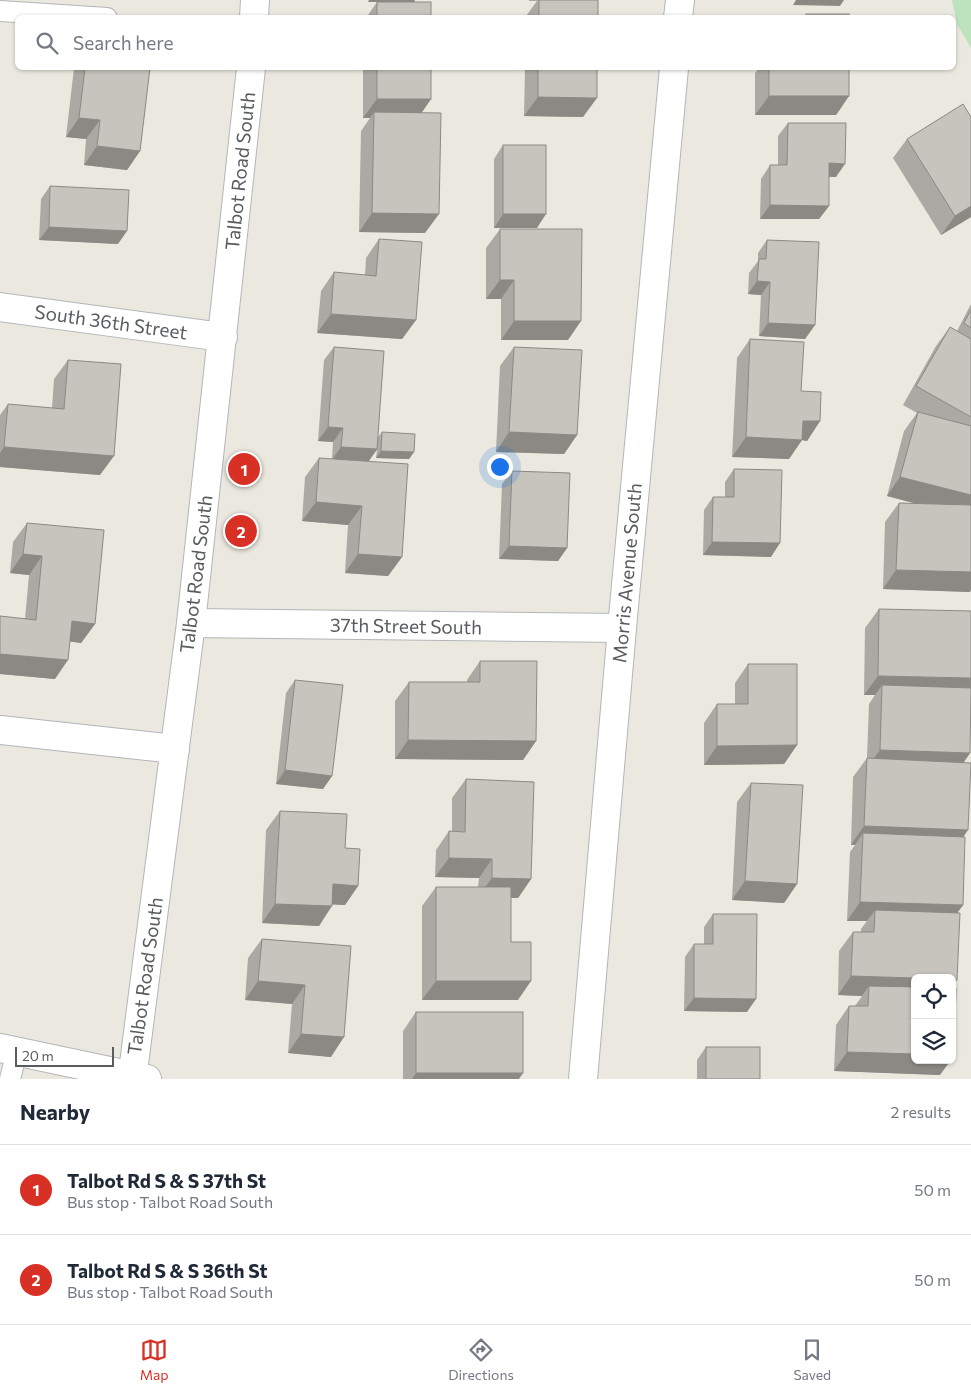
<!DOCTYPE html>
<html lang="en">
<head>
<meta charset="utf-8">
<style>
	:root { --surface:#fff; --page:#f6f6f7; --text:#1f2937; --muted:#747a83; --line:#e0e1e3; --accent:#d93025 }
	body { margin:0; font-family:Commissioner,sans-serif; background:var(--page); color:var(--text) }
	.controls { position:absolute; right:15px; bottom:15px; display:grid; overflow:hidden; border-radius:8px; box-shadow:0 1px 4px #0004 }
	.controls button { width:45px; height:45px; display:grid; place-items:center; padding:0; border:0; border-bottom:1px solid var(--line); background:var(--surface); color:var(--text); font:25px sans-serif }
	.scale { position:absolute; left:15px; bottom:12px; width:99px; box-sizing:border-box; padding-left:5px; border:2px solid #585c60; border-top:0; font-size:14px; line-height:18px; white-space:nowrap; color:#585c60; -webkit-text-stroke:4px #fff; paint-order:stroke }
	.you { position:absolute; left:499px; top:466px; width:18px; height:18px; margin:-12px; border:4px solid #fff; border-radius:50%; background:#1a73e8; box-shadow:0 0 0 8px #1a73e833 }
	.badge { display:grid; place-items:center; width:32px; height:32px; border-radius:50%; background:var(--accent); color:#fff; font-size:16px; font-weight:700 }
	.pin { position:absolute; translate:-50% -50%; border:2px solid #fff; box-shadow:0 1px 5px #0006 }
	.list { margin:0; padding:0; list-style:none }
	h2 { display:flex; justify-content:space-between; align-items:center; height:65px; margin:0; padding:0 20px; font-size:21px }
	h2 small { font-size:16px; font-weight:400; color:var(--muted) }
	.list li { display:grid; grid-template-columns:32px 1fr auto; gap:15px; align-items:center; box-sizing:border-box; height:90px; padding:0 20px; border-top:1px solid var(--line) }
	.list b { display:block; font-size:19px; white-space:nowrap }
	.list p { margin:0; font-size:16px; white-space:nowrap; color:var(--muted) }
	.list em { font-size:16px; font-style:normal; color:var(--muted) }
	.icon { flex:none; width:28px; height:28px; fill:none; stroke:currentColor; stroke-width:2; stroke-linecap:round; stroke-linejoin:round }
	.map { position:relative; flex:none; width:971px; height:1079px; overflow:hidden }
	.search { position:absolute; background:var(--surface); box-shadow:0 1px 4px #0004; left:15px; right:15px; top:15px; height:55px; display:flex; align-items:center; gap:12px; box-sizing:border-box; padding:0 18px; border-radius:8px; color:var(--muted); font-size:19px }
	.sheet { height:245px; background:var(--surface) }
	nav { display:flex; justify-content:space-around; align-items:center; box-sizing:border-box; height:70px; border-top:1px solid var(--line); background:var(--surface); font-size:14px; color:var(--muted) }
	nav a { display:grid; justify-items:center; gap:2px }
	nav .on { color:var(--accent) }
	.map>svg:first-child { display:block }
	.green { fill:#bce3bd }
	.lines { fill:none; stroke-linecap:round; stroke-linejoin:round }
	.service-casing { stroke:#b2b6ba; stroke-width:22 }
	.minor-casing { stroke:#b2b6ba; stroke-width:30 }
	.tertiary-casing { stroke:#b2b6ba; stroke-width:30 }
	.service { stroke:#fff; stroke-width:20 }
	.minor { stroke:#fff; stroke-width:28 }
	.tertiary { stroke:#fff; stroke-width:28 }
	.wall { fill:#aaa9a3 }
	.shaded-wall { fill:#8b8984 }
	.building { fill:#c6c4bd; stroke:#8b8984 }
	.labels { text-anchor:middle; stroke-width:4; stroke-linejoin:round; paint-order:stroke }
	.street-label { font-size:19px; fill:#585c60; stroke:#fff }
</style>
</head>
<body>
<div class="map">
<svg width="971" height="1079" viewBox="0 0 971 1079">
	<rect width="100%" height="100%" fill="#ebe9df"/>
	<path class="green" d="M952,0H971V48L957,24Z"/>
	<g class="lines">
		<g class="service-casing">
			<g id="service">
				<path d="M0,11L107,18"/>
				<path d="M10,1079L17,1051"/>
			</g>
		</g>
		<g class="minor-casing">
			<g id="minor">
				<path d="M678,18L680,0"/>
				<path d="M0,307L223,337"/>
				<path d="M191,623L622,628"/>
				<path d="M0,730L175,749"/>
				<path d="M0,1048L147,1079"/>
				<path d="M583,1079L622,628L674,68"/>
			</g>
		</g>
		<g class="tertiary-casing">
			<g id="tertiary">
				<path d="M254,18L255,0"/>
				<path d="M132,1079L191,623L251,68"/>
			</g>
		</g>
		<use href="#service" class="service"/>
		<use href="#minor" class="minor"/>
		<use href="#tertiary" class="tertiary"/>
	</g>
	<g class="wall">
		<path d="M529,0H598V18H526V16L537,1H529Z"/>
		<path d="M377,2L431,18H366Z"/>
		<path d="M74,68H150L140,151L127,170L84,165L86,139L66,137Z"/>
		<path d="M363,68H431V99L422,112L425,233L359,232L361,131L370,118H363Z"/>
		<path d="M525,68H597L583,117L524,116Z"/>
		<path d="M759,68H849V96L836,115H755V73Z"/>
		<path d="M788,123L836,177H829V206L819,219H760L761,179L770,165H778V136Z"/>
		<path d="M907,139L971,217L941,235L893,158Z"/>
		<path d="M503,145L537,228H494V159Z"/>
		<path d="M50,186L118,244L39,240L41,199Z"/>
		<path d="M500,229L568,340H501V299H486V248Z"/>
		<path d="M379,239L416,320L402,339L317,333L321,291L334,272L365,275L366,258Z"/>
		<path d="M767,240L815,325L805,339L759,336L761,295L748,294L749,273L758,261V253Z"/>
		<path d="M971,304V590L970,592L883,589L885,522L899,503L917,504L887,496L904,431L917,413L903,405L936,346L950,327L957,331Z"/>
		<path d="M750,339L820,421L807,441L802,440L789,459L732,457L737,358Z"/>
		<path d="M334,347L378,437L382,432L414,452L409,459L376,458L377,450L368,462L402,557L388,576L345,573L348,525L302,521L305,477L319,458L332,459L333,442L318,441L324,360Z"/>
		<path d="M514,347L577,435L564,454L496,452L500,366Z"/>
		<path d="M68,360L100,475L0,467V415L8,404L52,408L54,379Z"/>
		<path d="M734,469L771,557L703,555L704,510L713,497H725V482Z"/>
		<path d="M512,471L567,548L558,561L499,559L502,484Z"/>
		<path d="M27,523L95,624L81,643L70,641L55,679L0,674V616L25,619L29,575L10,573L13,542Z"/>
		<path d="M879,609L970,753L964,762L963,905L958,912L952,978L940,1075L834,1071L836,1025L849,1006H855L862,996L838,995L839,951L853,932H861V929L867,921H847L850,852L855,845H851L853,777L867,758L869,704L875,695H864L865,628Z"/>
		<path d="M480,661L536,741L523,760L395,759V701L409,682H467V680Z"/>
		<path d="M748,664L797,745L784,764L704,765V723L717,704H735V683Z"/>
		<path d="M295,680L332,776L323,789L276,784L286,693Z"/>
		<path d="M466,779L531,879L518,898H511V942L518,1000H422V906L436,887H478L479,878L435,877L436,850L449,831H452V798Z"/>
		<path d="M751,783L797,884L784,903L732,900L737,802Z"/>
		<path d="M280,811L345,848L358,886L345,905L332,904L319,926L262,923L266,830Z"/>
		<path d="M713,914L747,1012L684,1011L685,957L694,944H704V927Z"/>
		<path d="M262,939L351,946L331,1057L288,1053L292,1004L245,1000L248,958Z"/>
		<path d="M416,1012L519,1079H403V1031Z"/>
		<path d="M706,1047L760,1079H697V1060Z"/>
	</g>
	<g class="shaded-wall">
		<path d="M369,0H415L414,2H368Z"/>
		<path d="M796,0H844L840,6L793,5Z"/>
		<path d="M769,96H849L836,115H755Z"/>
		<path d="M538,97L597,98L583,117L524,116Z"/>
		<path d="M377,99H431L418,118L374,112L370,118H363Z"/>
		<path d="M79,118L100,120L86,139L66,137Z"/>
		<path d="M97,146L140,151L127,170L84,165Z"/>
		<path d="M829,163L845,164L836,177L820,176Z"/>
		<path d="M770,205L829,206L819,219H760Z"/>
		<path d="M971,206V217L941,235L955,216Z"/>
		<path d="M372,213L439,214L425,233L359,232Z"/>
		<path d="M503,214H546L537,228H494Z"/>
		<path d="M49,227L127,231L118,244L39,240Z"/>
		<path d="M500,280H514L501,299H486Z"/>
		<path d="M757,281L770,282L761,295L748,294Z"/>
		<path d="M331,314L416,320L402,339L317,333Z"/>
		<path d="M514,321H581L568,340H501Z"/>
		<path d="M768,323L815,325L805,339L759,336Z"/>
		<path d="M803,421H820L807,441L802,440L789,459L732,457L746,437Z"/>
		<path d="M328,427L343,428L333,442L318,441Z"/>
		<path d="M509,432L577,435L564,454L496,452Z"/>
		<path d="M4,447L114,456L100,475L0,467V453Z"/>
		<path d="M341,447L377,449L368,462L332,460Z"/>
		<path d="M381,451L414,452L409,459L376,458Z"/>
		<path d="M900,477L971,495V518L887,496Z"/>
		<path d="M316,502L362,506L348,525L302,521Z"/>
		<path d="M712,542L780,543L771,557L703,555Z"/>
		<path d="M509,546L567,548L558,561L499,559Z"/>
		<path d="M23,554L42,556L29,575L10,573Z"/>
		<path d="M358,554L402,557L388,576L345,573Z"/>
		<path d="M896,570L971,572V590L970,592L883,589Z"/>
		<path d="M72,621L95,624L81,643L58,640Z"/>
		<path d="M0,654L68,660L55,679L0,674Z"/>
		<path d="M878,676L971,678V689L882,685L875,695H864Z"/>
		<path d="M408,740L536,741L523,760L395,759Z"/>
		<path d="M797,745L784,764L704,765L717,746Z"/>
		<path d="M880,750L970,753L957,772L866,769Z"/>
		<path d="M285,770L332,776L323,789L276,784Z"/>
		<path d="M864,826L968,830L955,849L863,833L855,845H851Z"/>
		<path d="M449,858L492,859L479,878L435,877Z"/>
		<path d="M492,878L531,879L518,898L478,897Z"/>
		<path d="M745,881L797,884L784,903L732,900Z"/>
		<path d="M333,884L358,886L345,905L320,904Z"/>
		<path d="M860,902L963,905L949,924L875,910L867,921H847Z"/>
		<path d="M275,904L332,906L319,926L262,923Z"/>
		<path d="M851,976L915,978V998L869,986L862,996L838,995Z"/>
		<path d="M952,980H957L952,987Z"/>
		<path d="M258,981L305,985L292,1004L245,1000Z"/>
		<path d="M436,981H531L518,1000H422Z"/>
		<path d="M694,998L756,999L747,1012L684,1011Z"/>
		<path d="M301,1034L344,1037L331,1057L288,1053Z"/>
		<path d="M847,1052L915,1054V1060H951L940,1075L834,1071Z"/>
		<path d="M416,1073H523L519,1079H412Z"/>
	</g>
	<g class="building">
		<rect x="539" y="0" width="59" height="18"/>
		<rect x="377" y="2" width="54" height="16"/>
		<rect x="806" y="14" width="43" height="4"/>
		<path d="M85,68H150L140,151L97,146L100,120L79,118Z"/>
		<rect x="377" y="68" width="54" height="31"/>
		<path d="M538,68H597V98L538,97Z"/>
		<rect x="769" y="68" width="80" height="28"/>
		<path d="M963,104L971,117V206L955,216L907,139Z"/>
		<path d="M374,112L441,113L439,214L372,213Z"/>
		<path d="M788,123H846L845,164L829,163V206L770,205V165H787Z"/>
		<rect x="503" y="145" width="43" height="69"/>
		<path d="M50,186L129,190L127,231L49,227Z"/>
		<path d="M500,229H582L581,321H514V280H500Z"/>
		<path d="M379,239L422,242L416,320L331,314L334,272L376,276Z"/>
		<path d="M767,240L819,242L815,325L768,323L770,282L757,281L759,259H766Z"/>
		<path d="M971,310V328L964,323Z"/>
		<path d="M950,327L971,339V417L916,386Z"/>
		<path d="M750,339L804,342L801,391L821,392L820,421H803L802,440L746,437Z"/>
		<path d="M334,347L384,351L377,449L341,447L343,428L328,427Z"/>
		<path d="M514,347L582,350L577,435L509,432Z"/>
		<path d="M68,360L121,364L114,456L4,447L8,404L64,409Z"/>
		<path d="M918,412L971,426V495L900,477Z"/>
		<path d="M382,432L415,434L414,452L381,451Z"/>
		<path d="M319,458L408,464L402,557L358,554L362,506L316,502Z"/>
		<path d="M734,469L782,470L780,543L712,542L713,497H734Z"/>
		<path d="M512,471L570,473L567,548L509,546Z"/>
		<path d="M899,503L971,505V572L896,570Z"/>
		<path d="M27,523L104,530L95,624L72,621L68,660L0,654V616L36,620L42,556L23,554Z"/>
		<path d="M879,609L971,611V678L878,676Z"/>
		<path d="M480,661H537L536,741L408,740L409,682H480Z"/>
		<path d="M748,664H797V745L717,746V704H748Z"/>
		<path d="M295,680L343,685L332,776L285,770Z"/>
		<path d="M882,685L971,688L970,753L880,750Z"/>
		<path d="M867,758L971,763L968,830L864,826Z"/>
		<path d="M466,779L534,782L531,879L492,878V859L449,858V831L465,832Z"/>
		<path d="M751,783L803,785L797,884L745,881Z"/>
		<path d="M280,811L347,814L345,848L360,849L358,886L333,884L332,906L275,904Z"/>
		<path d="M863,833L965,837L963,905L860,902Z"/>
		<path d="M436,887H511V942H531V981H436Z"/>
		<path d="M875,910L960,913L957,980H952V978H915L851,976L853,932H874Z"/>
		<path d="M713,914H757L756,999L694,998V944H713Z"/>
		<path d="M262,939L351,946L344,1037L301,1034L305,985L258,981Z"/>
		<path d="M869,986L915,987V1054L847,1052L849,1006H868Z"/>
		<path d="M952,988H956L954,1056H952Z"/>
		<rect x="416" y="1012" width="107" height="61"/>
		<rect x="706" y="1047" width="54" height="32"/>
	</g>
	<g class="labels">
		<g class="street-label">
			<text transform="translate(240 171) rotate(-84)" y="7">Talbot Road South</text>
			<text transform="translate(111 322) rotate(8)" y="7">South 36th Street</text>
			<text transform="translate(627 573) rotate(-85)" y="7">Morris Avenue South</text>
			<text transform="translate(196 574) rotate(-83)" y="7">Talbot Road South</text>
			<text transform="translate(406 626) rotate(1)" y="7">37th Street South</text>
			<text transform="translate(145 976) rotate(-82)" y="7">Talbot Road South</text>
		</g>
	</g>
</svg>
<div class="controls">
<button><svg class="icon" aria-label="locate" viewBox="0 0 24 24"><circle cx="12" cy="12" r="6"/><path d="M12 2v4M12 18v4M2 12h4M18 12h4"/></svg></button>
<button><svg class="icon" aria-label="layers" viewBox="0 0 24 24"><path d="M12 4l9 5-9 5-9-5zM3 14l9 5 9-5"/></svg></button>
</div>
<div class="scale">20 m</div>
<div class="you"></div>
<div class="pin badge" style="left:244px;top:469px">1</div>
<div class="pin badge" style="left:241px;top:531px">2</div>
<div class="search"><svg class="icon" aria-label="search" viewBox="0 0 24 24"><circle cx="10" cy="10" r="6"/><path d="M15 15l6 6"/></svg>Search here</div>
</div>
<section class="sheet">
<h2>Nearby<small>2 results</small></h2>
<ul class="list">
<li><span class="badge">1</span><div><b>Talbot Rd S &amp; S 37th St</b><p>Bus stop · Talbot Road South</p></div><em>50 m</em></li>
<li><span class="badge">2</span><div><b>Talbot Rd S &amp; S 36th St</b><p>Bus stop · Talbot Road South</p></div><em>50 m</em></li>
</ul>
</section>
<nav>
<a class="on"><svg class="icon" aria-label="map" viewBox="0 0 24 24"><path d="M3 6l6-2 6 2 6-2v14l-6 2-6-2-6 2zM9 4v14M15 6v14"/></svg>Map</a>
<a><svg class="icon" aria-label="directions" viewBox="0 0 24 24"><path d="M12 3l9 9-9 9-9-9zM9 14v-3h6M13 9l2 2-2 2"/></svg>Directions</a>
<a><svg class="icon" aria-label="saved" viewBox="0 0 24 24"><path d="M7 4h10v16l-5-4-5 4z"/></svg>Saved</a>
</nav>
</body>
</html>
